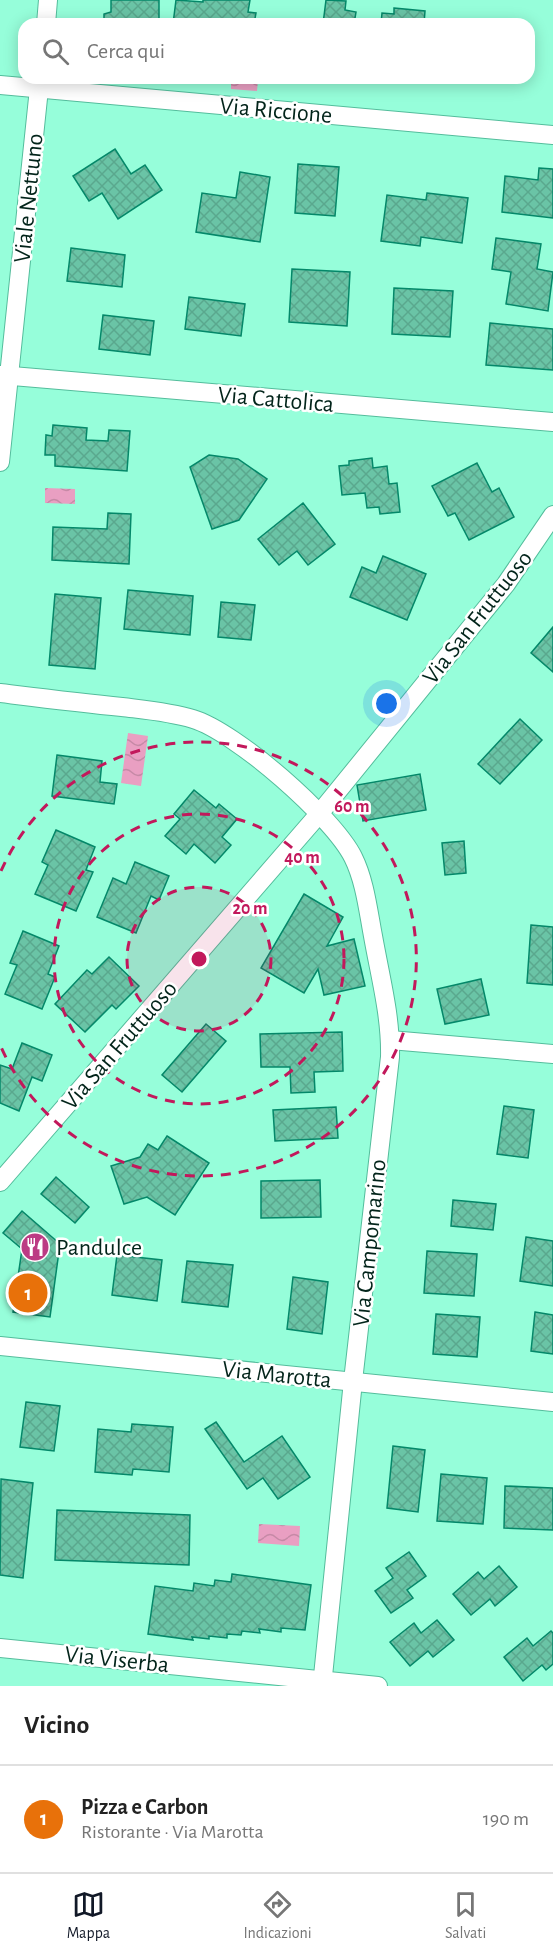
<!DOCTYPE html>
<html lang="it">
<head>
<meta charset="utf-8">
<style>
	:root { --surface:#fff; --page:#f6f6f6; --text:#222; --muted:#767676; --line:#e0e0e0; --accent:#111827 }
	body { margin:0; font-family:"Alegreya Sans",sans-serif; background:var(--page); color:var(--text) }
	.you { position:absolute; left:387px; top:704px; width:21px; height:21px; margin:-15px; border:4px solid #fff; border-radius:50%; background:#1a73e8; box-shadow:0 0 0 9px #1a73e833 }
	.badge { display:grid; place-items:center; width:39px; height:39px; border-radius:50%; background:var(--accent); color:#fff; font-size:20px; font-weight:700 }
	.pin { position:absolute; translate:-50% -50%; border:3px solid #fff; box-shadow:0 2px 6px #0006 }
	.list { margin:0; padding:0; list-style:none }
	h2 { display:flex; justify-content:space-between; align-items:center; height:78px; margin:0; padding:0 24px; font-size:26px }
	h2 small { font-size:20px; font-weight:400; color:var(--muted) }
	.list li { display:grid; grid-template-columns:39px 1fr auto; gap:18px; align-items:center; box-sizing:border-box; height:108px; padding:0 24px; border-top:2px solid var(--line) }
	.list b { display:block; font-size:22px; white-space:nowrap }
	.list p { margin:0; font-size:20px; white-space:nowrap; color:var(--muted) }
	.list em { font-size:20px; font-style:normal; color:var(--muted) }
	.icon { flex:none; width:33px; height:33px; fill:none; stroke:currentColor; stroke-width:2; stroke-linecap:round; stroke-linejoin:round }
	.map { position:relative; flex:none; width:553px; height:1686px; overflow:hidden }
	.search { position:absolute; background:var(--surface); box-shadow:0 3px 15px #0003; left:18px; right:18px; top:18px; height:66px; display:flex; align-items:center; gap:15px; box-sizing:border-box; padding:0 21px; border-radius:18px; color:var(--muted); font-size:22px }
	.sheet { height:186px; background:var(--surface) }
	nav { display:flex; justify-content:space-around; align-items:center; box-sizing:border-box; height:84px; border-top:2px solid var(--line); background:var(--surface); font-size:16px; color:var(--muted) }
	nav a { display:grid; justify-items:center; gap:3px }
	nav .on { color:var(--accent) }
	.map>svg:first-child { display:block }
	.water { fill:url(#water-waves) }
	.building { fill:url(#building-cross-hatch); stroke:#048869; stroke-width:1.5 }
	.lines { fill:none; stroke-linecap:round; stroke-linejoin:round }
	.street-casing { stroke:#54bd9c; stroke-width:20 }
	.street { stroke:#fff; stroke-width:18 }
	.ring { fill:none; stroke:#c2185b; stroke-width:3; stroke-dasharray:10 8 }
	.labels { text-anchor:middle; stroke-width:5; stroke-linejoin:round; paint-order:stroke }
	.street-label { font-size:24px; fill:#02241a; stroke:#fff }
	.poi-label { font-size:24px; fill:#02241a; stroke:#fff; text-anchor:start }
	.centre { fill:#c2185b; stroke:#fff; stroke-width:3 }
	.ring-label { font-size:18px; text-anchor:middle; font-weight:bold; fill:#c2185b; stroke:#fff; stroke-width:5; stroke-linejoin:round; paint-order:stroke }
</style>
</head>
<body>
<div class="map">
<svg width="553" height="1686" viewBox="0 0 553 1686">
	<defs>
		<pattern id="water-waves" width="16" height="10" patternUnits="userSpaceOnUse" patternTransform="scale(1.5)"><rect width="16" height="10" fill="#e99fc2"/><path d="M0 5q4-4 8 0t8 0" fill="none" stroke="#c689a6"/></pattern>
		<pattern id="building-cross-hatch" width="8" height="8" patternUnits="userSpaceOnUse" patternTransform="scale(1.5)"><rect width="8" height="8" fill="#6ac4a6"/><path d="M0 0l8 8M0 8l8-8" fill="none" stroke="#5aa88e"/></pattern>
	</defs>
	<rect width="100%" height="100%" fill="#96feda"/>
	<g class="water">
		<path d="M231,78L258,80L257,91L231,89Z"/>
		<path d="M45,488L75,489V504L45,503Z"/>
		<path d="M128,733L148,736L141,786L121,783Z"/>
		<path d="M259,1524L300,1526L299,1546L258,1543Z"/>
	</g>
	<g class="building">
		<path d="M111,0H159V24H104V14L111,12Z"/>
		<path d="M176,0L203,2V0H250L248,12L256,13L254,24H173Z"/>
		<path d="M326,0L346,1L345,10L356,12L354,24H323Z"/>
		<path d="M394,8L425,11L424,24H381L382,13L394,14Z"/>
		<path d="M529,40H533L530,74H529Z"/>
		<path d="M115,149L131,174L145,165L162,190L118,219L102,193L89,201L73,176Z"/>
		<path d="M298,164L339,167L335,216L295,213Z"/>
		<path d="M539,168L553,169V218L502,212L505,176L538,180Z"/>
		<path d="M240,172L270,177L260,242L196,232L202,193L236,198Z"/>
		<path d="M427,193L468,198L462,243L421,237L420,246L381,241L387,195L426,200Z"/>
		<path d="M496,238L541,244L537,269L553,272L548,311L506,304L511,272L492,269Z"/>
		<path d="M71,248L125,255L122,287L67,281Z"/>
		<path d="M292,269L350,272L347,326L289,322Z"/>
		<path d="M394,288L453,291L450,337L392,334Z"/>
		<path d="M189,297L245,304L241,336L185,329Z"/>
		<path d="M103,315L154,321L150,355L99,349Z"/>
		<path d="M490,323L553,329V370L486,365Z"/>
		<path d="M53,425L87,428L86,440L108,441L109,430L130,431L127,471L55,466V455H45L46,435L52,436Z"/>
		<path d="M209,455L238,459L267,479L239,520L212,529L190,467Z"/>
		<path d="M372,458L373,468L387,466L389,484L397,483L400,512L380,514L379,507L367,508L365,493L342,495L339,466L349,465V461Z"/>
		<path d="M477,463L492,492L499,488L514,517L469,540L455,513L448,516L432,486Z"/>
		<path d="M303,503L335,544L308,565L297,551L279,565L258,539Z"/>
		<path d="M108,513L131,514L129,564L52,560L53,527L107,529Z"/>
		<path d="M383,556L426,574L407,620L350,597L362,567L376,573Z"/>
		<path d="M128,590L193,596L190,635L124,629Z"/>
		<path d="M55,594L101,598L95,669L49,665Z"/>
		<path d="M221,602L255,605L251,640L218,637Z"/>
		<path d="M553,627V672L531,653Z"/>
		<path d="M520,719L542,740L500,784L478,764Z"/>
		<path d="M57,755L102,761L100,782L117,784L114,804L52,796Z"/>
		<path d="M420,774L426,810L363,821L357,785Z"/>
		<path d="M194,790L216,808L219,804L237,819L222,837L231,845L215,863L194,844L186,854L165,836L180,819L174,814Z"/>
		<path d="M56,830L95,847L86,870L93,872L76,911L35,894L48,865L42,862Z"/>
		<path d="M464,841L466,873L445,875L442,843Z"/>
		<path d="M135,862L169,876L159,900L151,896L136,933L97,917L113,878L126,884Z"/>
		<path d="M304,894L343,917L327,946L354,939L365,986L324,995L318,969L304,993L261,968Z"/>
		<path d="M531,925L553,927V985L527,983Z"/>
		<path d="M23,931L59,946L48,974L55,977L42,1009L5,994L17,965L10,963Z"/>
		<path d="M109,957L139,986L116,1009L112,1005L85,1032L55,1004L87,970L92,974Z"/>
		<path d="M481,979L489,1015L445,1024L437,989Z"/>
		<path d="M206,1024L226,1041L182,1092L162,1075Z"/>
		<path d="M342,1032L343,1071L314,1072L315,1092L291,1093L290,1067H261L260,1034Z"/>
		<path d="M22,1043L52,1055L42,1081L32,1077L19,1111L0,1103V1065L12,1069Z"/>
		<path d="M504,1106L534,1110L528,1158L497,1154Z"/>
		<path d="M336,1107L338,1138L275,1141L273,1110Z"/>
		<path d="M167,1136L209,1163L175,1215L147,1197L124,1204L111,1166L140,1157L148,1144L158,1150Z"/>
		<path d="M56,1177L89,1207L75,1223L41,1194Z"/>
		<path d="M320,1180L321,1217L261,1218V1181Z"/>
		<path d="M453,1200L496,1204L493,1230L451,1226Z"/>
		<path d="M22,1211L60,1244L50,1317L13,1312L22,1249L3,1233Z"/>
		<path d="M526,1237L553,1241V1286L520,1281Z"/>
		<path d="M427,1251L477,1254L474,1296L424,1293Z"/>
		<path d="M117,1255L162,1260L157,1301L112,1295Z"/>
		<path d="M187,1261L233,1265L228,1307L182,1302Z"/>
		<path d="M293,1277L328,1282L322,1334L287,1329Z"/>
		<path d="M535,1312L553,1315V1354L531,1351Z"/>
		<path d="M436,1314L480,1317L477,1357L433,1354Z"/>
		<path d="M26,1402L60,1406L54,1451L20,1447Z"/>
		<path d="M216,1422L244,1462L282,1436L310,1477L278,1499L263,1478L247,1489L205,1429Z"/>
		<path d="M132,1424L173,1427L169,1472L133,1469L132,1475L95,1472L98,1429L131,1432Z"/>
		<path d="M393,1446L425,1450L418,1512L387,1508Z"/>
		<path d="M441,1474L487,1478L483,1524L437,1521Z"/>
		<path d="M1,1479L33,1483L23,1578L0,1575Z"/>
		<path d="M505,1486L553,1488V1530L504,1528Z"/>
		<path d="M57,1510L190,1515L189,1565L55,1560Z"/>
		<path d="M409,1552L426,1576L407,1590L413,1598L391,1613L375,1591L393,1578L386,1568Z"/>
		<path d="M499,1566L517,1587L495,1606L490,1599L471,1615L453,1594L478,1572L484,1579Z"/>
		<path d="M232,1574L311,1585L305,1630L281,1628V1632L259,1629L260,1633L242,1631L241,1635L227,1634V1638L209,1636V1639L192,1637L193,1640L148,1634L155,1586L193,1591L194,1583L214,1586L215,1580L231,1582Z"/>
		<path d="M437,1620L454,1640L433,1657L428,1651L410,1666L390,1642L414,1623L421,1633Z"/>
		<path d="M551,1631L553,1633V1664L546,1670L542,1665L523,1681L504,1657L527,1638L533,1646Z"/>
	</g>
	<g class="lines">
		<g class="street-casing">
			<g id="street">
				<path d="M46,24L48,0"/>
				<path d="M0,85L553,135"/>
				<path d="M0,375L553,422"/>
				<path d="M0,462L40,79"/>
				<path d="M0,693C41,698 81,703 122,707C146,710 170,712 193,719C236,732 333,817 353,857C365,881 368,910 373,936C380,976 391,1016 390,1057L353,1381L322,1686"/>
				<path d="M390,1040L553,1054"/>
				<path d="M0,1182L319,814L506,584L553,515"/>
				<path d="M0,1346L553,1402"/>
				<path d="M0,1648L378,1686"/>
			</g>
		</g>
		<use href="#street" class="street"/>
	</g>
	<circle cx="199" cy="959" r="72" fill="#c2185b" fill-opacity=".12"/>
	<g class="ring">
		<circle cx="199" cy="959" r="72"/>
		<circle cx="199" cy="959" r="145"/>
		<path d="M1 871A217 217 0 1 1 1 1047"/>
	</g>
	<defs>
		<g id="restaurant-disc" transform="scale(1.5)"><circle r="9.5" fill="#bc3b84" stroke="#fff"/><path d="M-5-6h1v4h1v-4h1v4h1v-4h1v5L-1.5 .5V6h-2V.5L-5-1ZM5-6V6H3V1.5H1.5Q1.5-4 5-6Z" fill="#fff"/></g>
	</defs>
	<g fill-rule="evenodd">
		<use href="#restaurant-disc" x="35" y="1247"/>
	</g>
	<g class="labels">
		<g class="street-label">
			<text transform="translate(276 110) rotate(5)" y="8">Via Riccione</text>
			<text transform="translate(28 198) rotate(-84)" y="8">Viale Nettuno</text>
			<text transform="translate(276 399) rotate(5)" y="8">Via Cattolica</text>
			<text transform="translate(477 617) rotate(-52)" y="8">Via San Fruttuoso</text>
			<text transform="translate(119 1045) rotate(-49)" y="8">Via San Fruttuoso</text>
			<text transform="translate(369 1243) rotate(-84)" y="8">Via Campomarino</text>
			<text transform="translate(277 1374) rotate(6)" y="8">Via Marotta</text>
			<text transform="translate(117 1659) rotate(6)" y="8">Via Viserba</text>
		</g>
		<g class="poi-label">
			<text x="56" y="1255">Pandulce</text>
		</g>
	</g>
	<circle cx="199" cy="959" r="9" class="centre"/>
	<g class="ring-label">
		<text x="352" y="812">60 m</text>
		<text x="302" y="863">40 m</text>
		<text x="250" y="914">20 m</text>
	</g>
</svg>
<div class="you"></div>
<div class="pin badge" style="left:28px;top:1293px;background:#e8710a">1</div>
<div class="search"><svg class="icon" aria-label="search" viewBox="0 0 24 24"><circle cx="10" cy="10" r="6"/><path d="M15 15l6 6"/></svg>Cerca qui</div>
</div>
<section class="sheet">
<h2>Vicino<small></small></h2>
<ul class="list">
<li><span class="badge" style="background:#e8710a">1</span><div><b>Pizza e Carbon</b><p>Ristorante · Via Marotta</p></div><em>190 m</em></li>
</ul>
</section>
<nav>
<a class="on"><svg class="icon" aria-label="map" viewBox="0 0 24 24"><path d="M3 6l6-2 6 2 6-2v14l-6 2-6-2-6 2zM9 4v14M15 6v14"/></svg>Mappa</a>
<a><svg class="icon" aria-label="directions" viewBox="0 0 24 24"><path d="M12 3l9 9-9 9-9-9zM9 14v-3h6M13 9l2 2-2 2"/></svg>Indicazioni</a>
<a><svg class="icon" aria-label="saved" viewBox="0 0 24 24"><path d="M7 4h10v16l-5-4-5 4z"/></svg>Salvati</a>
</nav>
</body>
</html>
